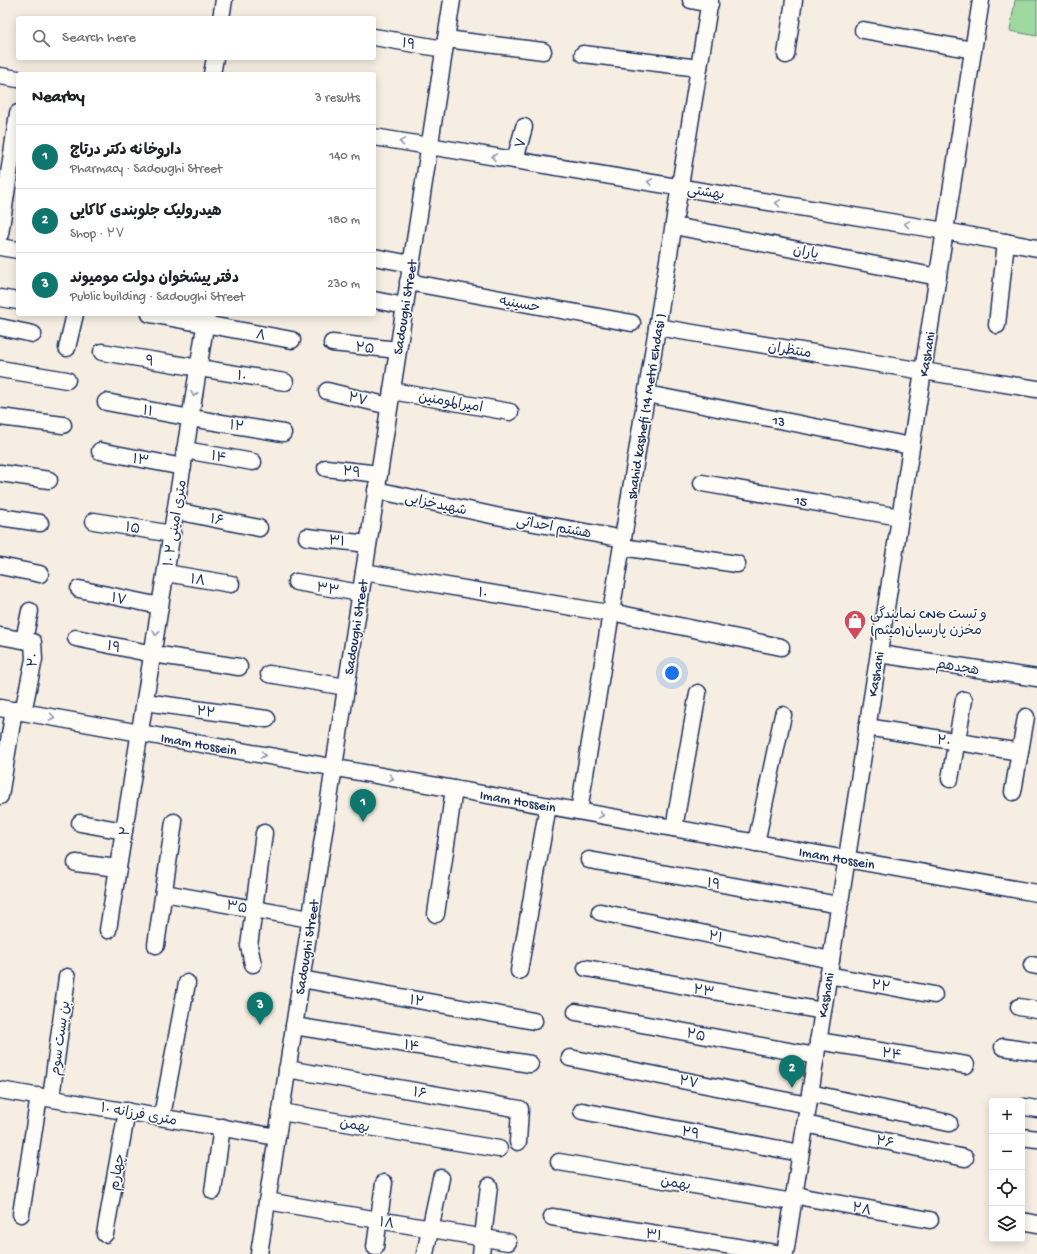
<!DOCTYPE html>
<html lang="en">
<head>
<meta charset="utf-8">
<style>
	:root { --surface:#fff; --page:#f2f2f2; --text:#202124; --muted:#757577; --line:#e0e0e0; --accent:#0f766e }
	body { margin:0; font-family:"Gochi Hand","Playpen Sans Arabic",sans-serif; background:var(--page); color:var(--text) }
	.controls { position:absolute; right:12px; bottom:12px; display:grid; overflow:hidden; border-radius:4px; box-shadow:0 2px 10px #0003 }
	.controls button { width:36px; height:36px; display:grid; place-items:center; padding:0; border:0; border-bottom:1px solid var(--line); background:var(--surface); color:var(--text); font:20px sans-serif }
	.you { position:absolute; left:672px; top:673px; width:14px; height:14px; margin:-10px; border:3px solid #fff; border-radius:50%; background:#1a73e8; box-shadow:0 0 0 6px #1a73e833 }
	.badge { display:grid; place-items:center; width:26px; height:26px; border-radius:50%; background:var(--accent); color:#fff; font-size:13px; font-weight:700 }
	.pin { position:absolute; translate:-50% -33px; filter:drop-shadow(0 1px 2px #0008) }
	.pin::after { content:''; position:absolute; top:21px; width:14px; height:12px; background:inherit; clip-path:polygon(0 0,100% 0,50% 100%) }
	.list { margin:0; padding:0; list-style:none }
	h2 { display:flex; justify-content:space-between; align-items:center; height:52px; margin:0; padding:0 16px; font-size:17px }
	h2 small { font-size:13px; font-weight:400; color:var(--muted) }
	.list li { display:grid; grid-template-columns:26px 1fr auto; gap:12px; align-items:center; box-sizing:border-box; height:64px; padding:0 16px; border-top:1px solid var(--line) }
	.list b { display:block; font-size:15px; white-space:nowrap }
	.list p { margin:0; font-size:13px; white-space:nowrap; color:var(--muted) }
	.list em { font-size:13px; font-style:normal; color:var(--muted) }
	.icon { flex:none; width:22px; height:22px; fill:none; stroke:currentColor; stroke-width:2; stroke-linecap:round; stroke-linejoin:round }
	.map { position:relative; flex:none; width:1037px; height:1254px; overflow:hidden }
	.search { position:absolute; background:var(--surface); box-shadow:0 2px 10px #0003; left:16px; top:16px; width:360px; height:44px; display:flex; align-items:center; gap:10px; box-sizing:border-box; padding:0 14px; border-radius:4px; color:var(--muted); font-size:15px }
	.panel { position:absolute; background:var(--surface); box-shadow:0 2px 10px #0003; left:16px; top:72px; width:360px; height:244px; border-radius:4px }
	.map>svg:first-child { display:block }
	.green { fill:#9fd99f; stroke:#5d847e }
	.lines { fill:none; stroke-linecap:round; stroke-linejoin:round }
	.minor-casing { stroke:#1b2f5e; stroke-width:19 }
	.minor { stroke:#fdfcf7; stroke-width:16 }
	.oneway { stroke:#8c96aa }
	.labels { text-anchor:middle; stroke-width:3; stroke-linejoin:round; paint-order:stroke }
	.street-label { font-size:14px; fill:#1b2f5e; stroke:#fdfcf7 }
	.poi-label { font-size:14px; fill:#1b2f5e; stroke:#fdfcf7; text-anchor:start }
</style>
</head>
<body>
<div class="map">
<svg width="1037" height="1254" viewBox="0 0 1037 1254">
	<rect width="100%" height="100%" fill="#f6eee2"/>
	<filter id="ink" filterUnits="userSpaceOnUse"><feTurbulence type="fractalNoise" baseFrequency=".025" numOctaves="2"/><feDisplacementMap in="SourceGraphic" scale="8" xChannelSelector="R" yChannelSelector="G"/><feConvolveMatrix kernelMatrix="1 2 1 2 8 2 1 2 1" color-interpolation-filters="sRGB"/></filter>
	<g filter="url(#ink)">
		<path class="green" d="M1015,0H1037V36L1010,31Z"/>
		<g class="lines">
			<g class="minor-casing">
				<g id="minor">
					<path d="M691,0L710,4"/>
					<path d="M221,18L224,0"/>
					<path d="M863,30L973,50"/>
					<path d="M374,37L444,49"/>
					<path d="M446,39L543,51"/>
					<path d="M583,54L699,68"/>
					<path d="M786,55L794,0"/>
					<path d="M212,74L215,58"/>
					<path d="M0,76L18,79"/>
					<path d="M374,137L945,231L1037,248"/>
					<path d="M515,160L524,127"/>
					<path d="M674,226L938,277"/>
					<path d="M0,234L18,113"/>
					<path d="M0,247L18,250"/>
					<path d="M374,257L411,264"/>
					<path d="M408,282L632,323"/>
					<path d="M0,298L18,301"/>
					<path d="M374,300L405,306"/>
					<path d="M150,314L292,340"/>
					<path d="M997,325L1006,242"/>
					<path d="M0,327L33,334"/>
					<path d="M657,327L923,371L1037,389"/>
					<path d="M332,343L398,350"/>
					<path d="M67,348L75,314"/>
					<path d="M102,352L285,382"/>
					<path d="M0,369L67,380"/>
					<path d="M327,391L389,406"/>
					<path d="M392,391L510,412"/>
					<path d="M647,394L911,446"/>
					<path d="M106,402L191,418L283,433"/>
					<path d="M0,417L63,425"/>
					<path d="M185,450L253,462"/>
					<path d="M100,451L183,467"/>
					<path d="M326,468L379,474"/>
					<path d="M0,473L49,480"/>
					<path d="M702,483L900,517"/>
					<path d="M376,490L496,516L613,537"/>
					<path d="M176,511L259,528"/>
					<path d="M0,517L40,523"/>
					<path d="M94,521L172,534"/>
					<path d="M307,537L368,544"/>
					<path d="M622,547L737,564"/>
					<path d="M0,566L40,574"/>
					<path d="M364,572L602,612"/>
					<path d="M166,573L231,584"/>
					<path d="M296,582L360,593"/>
					<path d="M79,589L160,606"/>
					<path d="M611,612L781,647"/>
					<path d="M0,636L33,642L34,659L23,712"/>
					<path d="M76,638L153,654L239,667"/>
					<path d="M24,640L30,611"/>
					<path d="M879,654L1037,678"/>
					<path d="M269,674L346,687"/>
					<path d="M145,702L267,719"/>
					<path d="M0,708L1037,893"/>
					<path d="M867,727L1020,752"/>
					<path d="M950,779L964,700"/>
					<path d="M1013,792L1026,717"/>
					<path d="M0,796L14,710"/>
					<path d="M579,811L710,0"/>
					<path d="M80,823L124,831"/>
					<path d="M674,828L698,693"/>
					<path d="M756,843L783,715"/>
					<path d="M589,860L839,905"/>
					<path d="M76,863L118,868"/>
					<path d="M164,893L310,919"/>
					<path d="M600,912L831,960"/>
					<path d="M436,914L454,789"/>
					<path d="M108,930L207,314"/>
					<path d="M156,945L174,822"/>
					<path d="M253,964L249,946L264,833"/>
					<path d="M1032,965L1037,966"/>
					<path d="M586,968L823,1011"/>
					<path d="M519,971L548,806"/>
					<path d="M828,975L934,995"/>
					<path d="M301,979L534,1021"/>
					<path d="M1019,1007L1037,1010"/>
					<path d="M576,1012L816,1056"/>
					<path d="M294,1026L530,1064"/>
					<path d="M818,1041L966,1065"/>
					<path d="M1003,1047L1037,1052"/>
					<path d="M570,1058L808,1105"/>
					<path d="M287,1069L520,1109L518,1142"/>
					<path d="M0,1090L277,1137"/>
					<path d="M810,1093L949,1123"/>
					<path d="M51,1098L67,977"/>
					<path d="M1025,1107L1037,1109"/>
					<path d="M582,1111L800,1153"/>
					<path d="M281,1112L499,1149"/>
					<path d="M162,1116L187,983"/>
					<path d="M805,1124L965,1158"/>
					<path d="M1022,1137L1037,1139"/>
					<path d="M559,1162L793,1202"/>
					<path d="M213,1191L222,1127"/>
					<path d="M794,1194L808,1198L930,1220"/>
					<path d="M267,1201L508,1242"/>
					<path d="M21,1214L39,1096"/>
					<path d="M552,1217L781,1254"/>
					<path d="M1022,1221L1037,1224"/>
					<path d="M105,1234L127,1111"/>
					<path d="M375,1247L384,1183"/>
					<path d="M259,1254L452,0"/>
					<path d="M425,1254L441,1178"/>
					<path d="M481,1254L489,1186"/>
					<path d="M785,1254L981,0"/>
				</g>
			</g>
			<use href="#minor" class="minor"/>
		</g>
		<defs><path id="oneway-chevron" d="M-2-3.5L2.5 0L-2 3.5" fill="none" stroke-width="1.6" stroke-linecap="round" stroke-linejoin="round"/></defs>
		<g class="oneway">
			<use href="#oneway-chevron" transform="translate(402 142) rotate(-171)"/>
			<use href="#oneway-chevron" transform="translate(494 157) rotate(-171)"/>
			<use href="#oneway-chevron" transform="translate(650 182) rotate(-171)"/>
			<use href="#oneway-chevron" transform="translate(778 203) rotate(-171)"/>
			<use href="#oneway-chevron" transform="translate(907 224) rotate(-171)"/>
			<use href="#oneway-chevron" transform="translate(194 394) rotate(99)"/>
			<use href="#oneway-chevron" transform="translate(156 633) rotate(99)"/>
			<use href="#oneway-chevron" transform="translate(52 717) rotate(10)"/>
			<use href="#oneway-chevron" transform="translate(263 755) rotate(10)"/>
			<use href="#oneway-chevron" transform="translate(391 778) rotate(10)"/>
			<use href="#oneway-chevron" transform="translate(601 815) rotate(10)"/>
		</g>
	</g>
	<defs>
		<g id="shop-pin" transform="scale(1.15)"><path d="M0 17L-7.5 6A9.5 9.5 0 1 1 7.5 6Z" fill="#d1495b" stroke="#fdfcf7"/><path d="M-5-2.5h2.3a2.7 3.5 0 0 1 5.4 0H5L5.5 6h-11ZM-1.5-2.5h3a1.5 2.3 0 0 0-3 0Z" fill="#fff"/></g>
	</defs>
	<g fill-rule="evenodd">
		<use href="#shop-pin" x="855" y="621"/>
	</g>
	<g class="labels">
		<g class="street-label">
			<text transform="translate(409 43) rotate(10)" y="5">۱۹</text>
			<text transform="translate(520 143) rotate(-75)" y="5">۷</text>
			<text transform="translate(706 191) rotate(9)" y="5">بهشتی</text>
			<text transform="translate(806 251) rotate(11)" y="5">یاران</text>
			<text transform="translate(520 303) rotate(10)" y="5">حسینیه</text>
			<text transform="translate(404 307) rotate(-81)" y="5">Sadoughi Street</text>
			<text transform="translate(261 334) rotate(11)" y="5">۸</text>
			<text transform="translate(365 347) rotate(6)" y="5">۲۵</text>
			<text transform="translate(790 349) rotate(9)" y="5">منتظران</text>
			<text transform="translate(926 354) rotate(-81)" y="5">Kashani</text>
			<text transform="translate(150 360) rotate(9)" y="5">۹</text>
			<text transform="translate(242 375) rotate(9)" y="5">۱۰</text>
			<text transform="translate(358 398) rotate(14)" y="5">۲۷</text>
			<text transform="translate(451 401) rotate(10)" y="5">امیرالمومنین</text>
			<text transform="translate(645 406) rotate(-81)" y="5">shahid kashefi (14 Metri Ehdasi )</text>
			<text transform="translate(148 410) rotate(10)" y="5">۱۱</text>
			<text transform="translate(779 420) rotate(11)" y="5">13</text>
			<text transform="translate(237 425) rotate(9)" y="5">۱۲</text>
			<text transform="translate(219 456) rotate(10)" y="5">۱۴</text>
			<text transform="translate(141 459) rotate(10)" y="5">۱۳</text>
			<text transform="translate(352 471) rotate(7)" y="5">۲۹</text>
			<text transform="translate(801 500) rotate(10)" y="5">15</text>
			<text transform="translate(436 503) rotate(12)" y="5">شهیدخزایی</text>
			<text transform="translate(217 519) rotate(11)" y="5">۱۶</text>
			<text transform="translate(174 523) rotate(-81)" y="5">۱۰ متری امینی ۲</text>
			<text transform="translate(554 526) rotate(10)" y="5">هشتم احداثی</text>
			<text transform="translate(133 527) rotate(10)" y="5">۱۵</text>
			<text transform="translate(337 540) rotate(7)" y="5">۳۱</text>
			<text transform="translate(198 579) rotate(9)" y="5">۱۸</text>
			<text transform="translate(328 588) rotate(10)" y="5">۳۳</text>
			<text transform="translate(483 592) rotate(9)" y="5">۱۰</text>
			<text transform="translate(119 598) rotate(11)" y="5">۱۷</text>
			<text transform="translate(355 627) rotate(-81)" y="5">Sadoughi Street</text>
			<text transform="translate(114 646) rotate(12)" y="5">۱۹</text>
			<text transform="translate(32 660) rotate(-84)" y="5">۲۰</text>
			<text transform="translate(958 666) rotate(9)" y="5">هجدهم</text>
			<text transform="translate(875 674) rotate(-81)" y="5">Kashani</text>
			<text transform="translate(206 711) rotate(8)" y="5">۲۲</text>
			<text transform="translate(944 740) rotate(9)" y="5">۲۰</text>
			<text transform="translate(199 743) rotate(10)" y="5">Imam Hossein</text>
			<text transform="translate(518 800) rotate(10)" y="5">Imam Hossein</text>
			<text transform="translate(124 831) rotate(-81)" y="5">۲</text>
			<text transform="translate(837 857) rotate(10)" y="5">Imam Hossein</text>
			<text transform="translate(714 883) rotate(10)" y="5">۱۹</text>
			<text transform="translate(237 906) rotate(10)" y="5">۳۵</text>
			<text transform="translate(716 936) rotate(12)" y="5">۲۱</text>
			<text transform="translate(306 947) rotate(-81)" y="5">Sadoughi Street</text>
			<text transform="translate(881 985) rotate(10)" y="5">۲۲</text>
			<text transform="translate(704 990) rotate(10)" y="5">۲۳</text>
			<text transform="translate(825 995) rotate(-81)" y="5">Kashani</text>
			<text transform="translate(417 1000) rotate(10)" y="5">۱۲</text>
			<text transform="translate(696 1034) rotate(11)" y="5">۲۵</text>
			<text transform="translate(59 1038) rotate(-82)" y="5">بن بست سوم</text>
			<text transform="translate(412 1045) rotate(9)" y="5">۱۴</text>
			<text transform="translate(892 1053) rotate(9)" y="5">۲۴</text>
			<text transform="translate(689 1081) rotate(11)" y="5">۲۷</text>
			<text transform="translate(420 1092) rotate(10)" y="5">۱۶</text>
			<text transform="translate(139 1113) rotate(10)" y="5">۱۰ متری فرزانه</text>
			<text transform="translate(355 1124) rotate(10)" y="5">بهمن</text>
			<text transform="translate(691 1132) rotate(11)" y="5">۲۹</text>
			<text transform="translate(885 1141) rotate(12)" y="5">۲۶</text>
			<text transform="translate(116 1172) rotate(-80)" y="5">چهارم</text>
			<text transform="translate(676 1182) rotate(10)" y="5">بهمن</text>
			<text transform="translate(862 1208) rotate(11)" y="5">۲۸</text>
			<text transform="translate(387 1222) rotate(9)" y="5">۱۸</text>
			<text transform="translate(654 1234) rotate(9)" y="5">۳۱</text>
		</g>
		<g class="poi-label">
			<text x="870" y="618">نمایندگی CNG و تست<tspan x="870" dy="16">مخزن پارسیان(میثم)</tspan></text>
		</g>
	</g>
</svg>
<div class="controls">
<button>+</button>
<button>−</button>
<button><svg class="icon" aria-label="locate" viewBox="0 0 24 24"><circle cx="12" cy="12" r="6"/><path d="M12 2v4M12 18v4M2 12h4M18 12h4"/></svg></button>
<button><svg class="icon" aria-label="layers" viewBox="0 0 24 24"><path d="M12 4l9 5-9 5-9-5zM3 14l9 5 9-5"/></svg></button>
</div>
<div class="you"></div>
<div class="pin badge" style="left:363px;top:822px">1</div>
<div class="pin badge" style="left:792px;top:1088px">2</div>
<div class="pin badge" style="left:260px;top:1025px">3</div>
<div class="search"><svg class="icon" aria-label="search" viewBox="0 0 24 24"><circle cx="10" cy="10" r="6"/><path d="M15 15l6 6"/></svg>Search here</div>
<section class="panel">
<h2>Nearby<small>3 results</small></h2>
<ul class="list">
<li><span class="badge">1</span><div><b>داروخانه دکتر درتاج</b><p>Pharmacy · Sadoughi Street</p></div><em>140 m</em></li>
<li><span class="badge">2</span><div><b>هیدرولیک جلوبندی کاکایی</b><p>Shop · ۲۷</p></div><em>180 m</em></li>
<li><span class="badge">3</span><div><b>دفتر پیشخوان دولت مومیوند</b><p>Public building · Sadoughi Street</p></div><em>230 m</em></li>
</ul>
</section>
</div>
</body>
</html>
